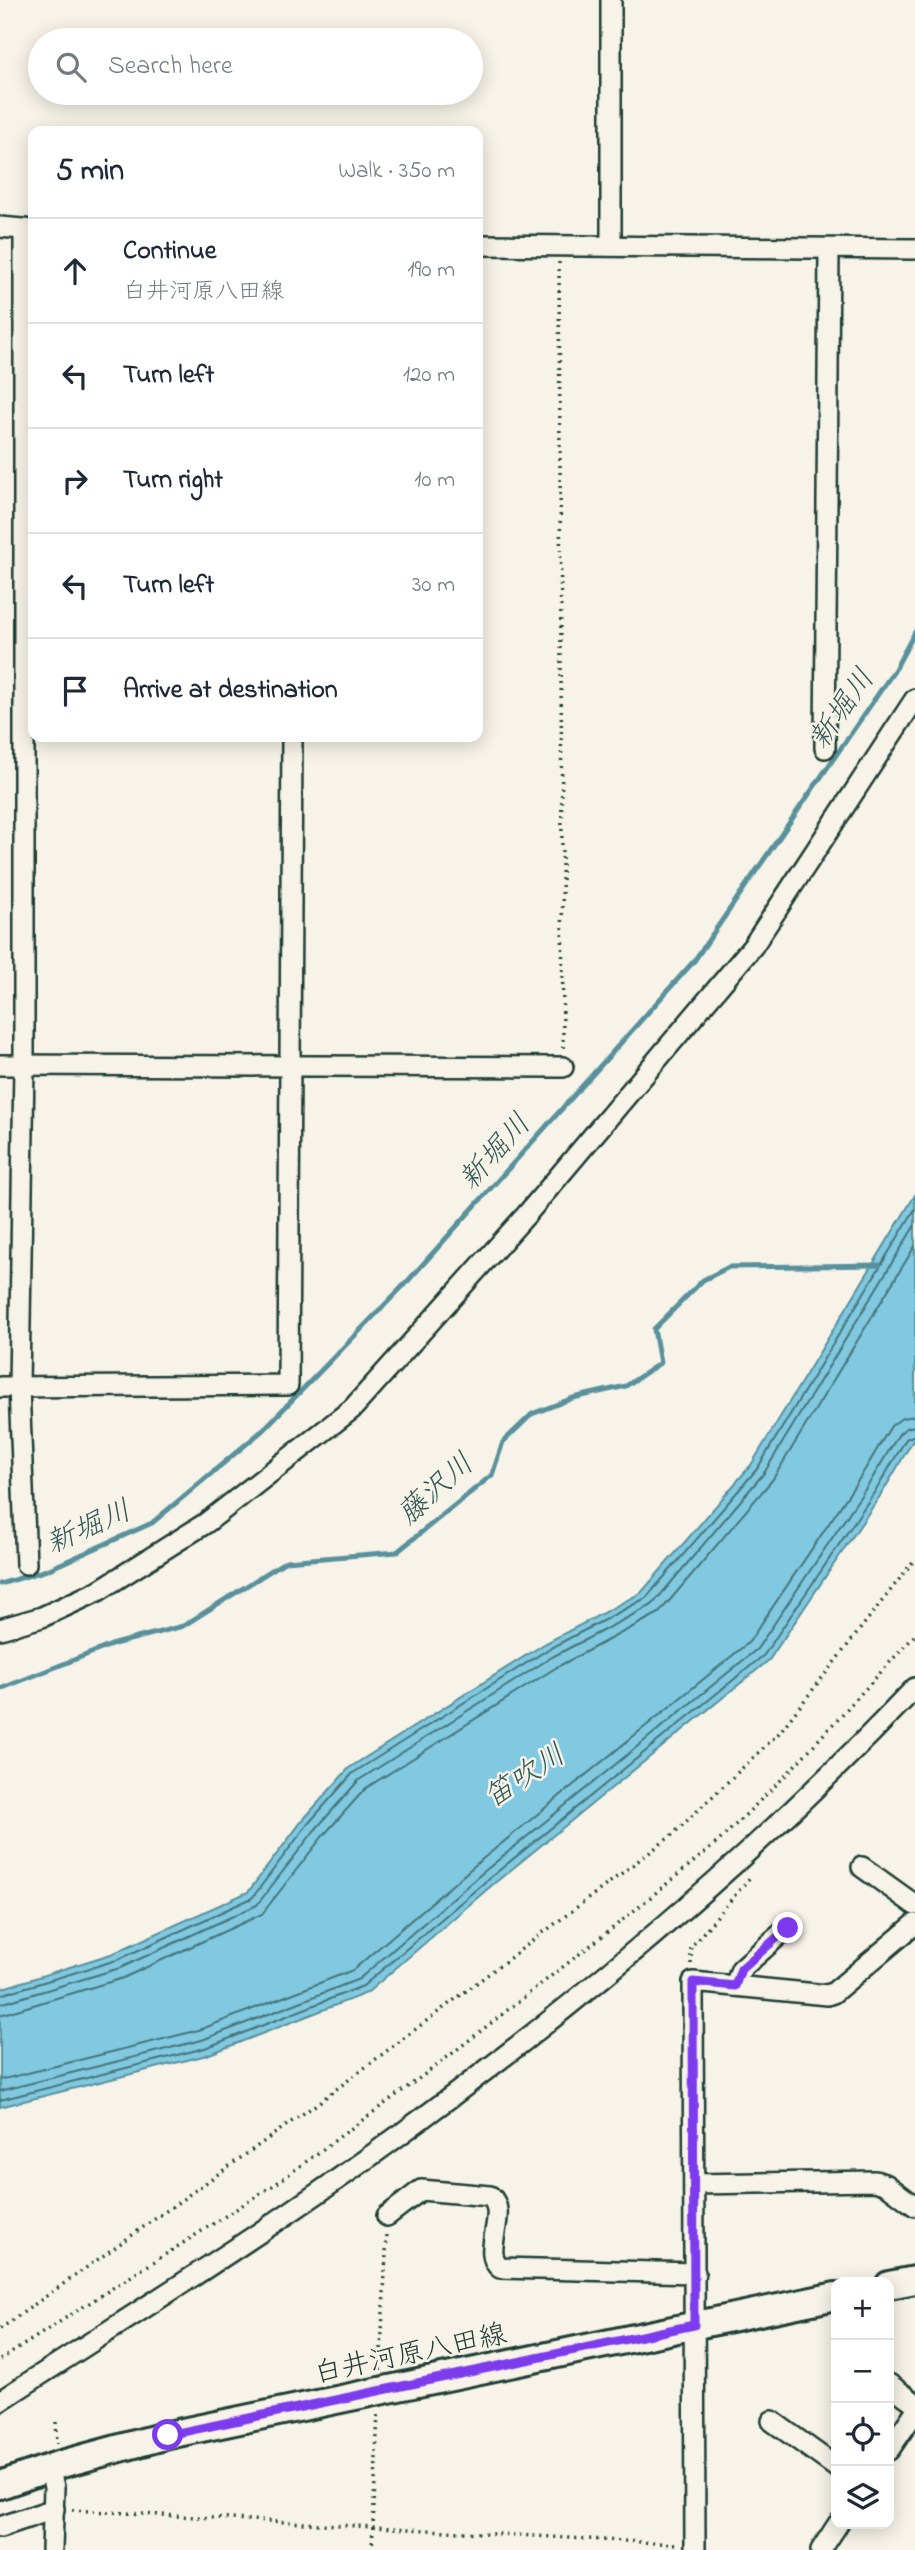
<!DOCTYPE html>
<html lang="en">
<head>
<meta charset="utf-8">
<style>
	:root { --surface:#fff; --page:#f2f2f3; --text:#1f2937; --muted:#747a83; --line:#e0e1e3 }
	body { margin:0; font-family:"Indie Flower","Klee One",sans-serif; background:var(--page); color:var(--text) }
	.controls { position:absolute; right:21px; bottom:21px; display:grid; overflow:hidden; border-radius:14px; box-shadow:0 4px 18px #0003 }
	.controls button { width:63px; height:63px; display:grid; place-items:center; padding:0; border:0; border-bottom:2px solid var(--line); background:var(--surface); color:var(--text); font:35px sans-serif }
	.stop { position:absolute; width:21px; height:21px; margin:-16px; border:5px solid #7c3aed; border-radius:50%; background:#fff }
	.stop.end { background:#7c3aed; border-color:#fff; box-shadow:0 2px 7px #0008 }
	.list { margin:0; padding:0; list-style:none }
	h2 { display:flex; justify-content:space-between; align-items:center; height:91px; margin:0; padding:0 28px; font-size:30px }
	h2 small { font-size:23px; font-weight:400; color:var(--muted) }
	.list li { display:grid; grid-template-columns:46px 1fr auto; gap:21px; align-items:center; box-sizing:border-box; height:105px; padding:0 28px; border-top:2px solid var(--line) }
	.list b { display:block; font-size:26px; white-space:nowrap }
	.list p { margin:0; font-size:23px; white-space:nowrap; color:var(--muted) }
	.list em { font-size:23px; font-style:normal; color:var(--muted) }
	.icon { flex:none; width:38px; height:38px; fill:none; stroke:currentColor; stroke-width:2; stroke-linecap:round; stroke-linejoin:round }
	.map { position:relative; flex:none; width:915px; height:2550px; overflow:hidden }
	.search { position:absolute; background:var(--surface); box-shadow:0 4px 18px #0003; left:28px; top:28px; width:455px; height:77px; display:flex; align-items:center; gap:18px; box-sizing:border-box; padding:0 24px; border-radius:38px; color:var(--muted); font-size:26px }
	.panel { position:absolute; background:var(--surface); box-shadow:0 4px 18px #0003; left:28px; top:126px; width:455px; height:616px; border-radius:14px }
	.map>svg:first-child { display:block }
	.water { fill:#80c9e1; stroke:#59919c; stroke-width:2 }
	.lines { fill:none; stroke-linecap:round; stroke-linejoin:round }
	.shore { stroke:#467579; stroke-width:2 }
	.stream { stroke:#59919c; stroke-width:5 }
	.minor-casing { stroke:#1f3d34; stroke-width:24 }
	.major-casing { stroke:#1f3d34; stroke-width:32 }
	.path { stroke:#1f3d34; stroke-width:3.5; stroke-dasharray:2 5; stroke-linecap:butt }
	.minor { stroke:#f7f3e8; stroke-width:19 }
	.major { stroke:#f7f3e8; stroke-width:26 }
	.route { stroke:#7c3aed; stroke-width:9 }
	.labels { text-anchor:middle; stroke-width:5; stroke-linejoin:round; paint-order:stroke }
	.street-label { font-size:28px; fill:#1f3d34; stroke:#f7f3e8 }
	.water-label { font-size:30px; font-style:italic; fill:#325957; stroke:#f7f3e8 }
</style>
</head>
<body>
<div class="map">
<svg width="915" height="2550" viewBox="0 0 915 2550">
	<rect width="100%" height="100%" fill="#f7f3e8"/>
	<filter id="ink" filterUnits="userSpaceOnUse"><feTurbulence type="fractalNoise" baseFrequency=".0143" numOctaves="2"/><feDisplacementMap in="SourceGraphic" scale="14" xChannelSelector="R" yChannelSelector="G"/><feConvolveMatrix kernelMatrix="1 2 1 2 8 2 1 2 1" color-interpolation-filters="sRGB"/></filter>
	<g filter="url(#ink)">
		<path class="water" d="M915,1195V1437L884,1490L769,1660L491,1886L367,1993L207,2055L0,2107V1989L114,1953L248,1892L302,1821L349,1768L544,1644L641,1593L751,1465Z"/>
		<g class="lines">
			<g class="shore">
				<path d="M0,1995L117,1960L252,1898L307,1825L353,1773L547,1650L646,1598L757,1469L915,1209"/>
				<path d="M0,2004L120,1968L257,1905L314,1831L359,1780L552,1657L652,1605L764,1473L915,1225"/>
				<path d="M0,2015L123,1978L262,1914L322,1837L366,1788L557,1667L659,1613L773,1479L915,1246"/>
				<path d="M0,2080L199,2030L353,1970L474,1866L749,1642L861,1476L891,1426L902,1418L915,1416"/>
				<path d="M0,2091L202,2040L359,1979L481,1874L757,1649L870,1482L899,1434L906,1428L915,1426"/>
				<path d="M0,2100L205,2048L363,1986L486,1881L764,1655L878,1487L906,1439L915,1435"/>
			</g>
			<g class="stream">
				<path d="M0,1584L47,1570L152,1523L263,1430L407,1282L694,961L894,671L915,632"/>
				<path d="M0,1689L114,1644L183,1626L286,1561L397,1552L492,1475L503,1442L532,1414L573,1398L626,1386L660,1363L654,1329L703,1280L729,1267L879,1265"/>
			</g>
			<g class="minor-casing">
				<g id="minor">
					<path d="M0,227L33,230"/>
					<path d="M24,229V1065L19,1387L26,1564"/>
					<path d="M478,245L915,249"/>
					<path d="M611,246V0"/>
					<path d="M825,748L829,250"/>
					<path d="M0,1065L563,1067"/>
					<path d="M0,1387L288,1385L292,737"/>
					<path d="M0,1629L42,1617L98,1591L206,1523L352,1409L527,1214L753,946L915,699"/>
					<path d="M862,1867L915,1905"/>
					<path d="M735,1986L741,1969L787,1928"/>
					<path d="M694,2184L875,2181L887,2185L915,2206"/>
					<path d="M387,2216L421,2190L490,2196C510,2213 480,2252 500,2268L695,2273"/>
					<path d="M889,2384L915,2403"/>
					<path d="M0,2401C132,2315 267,2232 394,2139C577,2006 759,1852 915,1688"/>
					<path d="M772,2421L836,2467"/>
					<path d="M889,2450L915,2412"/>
					<path d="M49,2467L54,2487L52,2550"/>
					<path d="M0,2527L54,2509"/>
					<path d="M695,2550L693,1982L827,1995L833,1993L915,1924"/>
					<path d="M821,2550L838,2524"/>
				</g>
			</g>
			<g class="major-casing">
				<g id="major">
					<path d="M889,2285L915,2280"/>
					<path d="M0,2485L58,2465L168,2435L836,2296"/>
				</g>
			</g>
			<g class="path">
				<path d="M559,262L563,1049"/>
				<path d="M691,1964V1947L752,1875"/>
				<path d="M0,2329L318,2103L671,1836L779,1733L915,1559"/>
				<path d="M0,2360L277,2183L436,2066L614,1927L719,1841L787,1774L915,1635"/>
				<path d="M380,2370L387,2234"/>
				<path d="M56,2422L57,2444"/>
				<path d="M72,2510L676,2544"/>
				<path d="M372,2550L378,2412"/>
			</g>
			<use href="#minor" class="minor"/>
			<use href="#major" class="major"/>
		</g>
	</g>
	<g class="lines" filter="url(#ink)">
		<path class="route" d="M168,2435L694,2325L693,1982L735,1986L741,1969L788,1928"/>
	</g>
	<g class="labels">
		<g class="street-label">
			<text transform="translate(410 2352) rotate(-12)" y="10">白井河原八田線</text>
		</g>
		<g class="water-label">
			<text transform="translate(841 708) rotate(-55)" y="10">新堀川</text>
			<text transform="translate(494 1151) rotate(-48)" y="10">新堀川</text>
			<text transform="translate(435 1488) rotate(-42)" y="10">藤沢川</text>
			<text transform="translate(88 1526) rotate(-24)" y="10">新堀川</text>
			<text transform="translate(524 1775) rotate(-33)" y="10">笛吹川</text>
		</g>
	</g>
</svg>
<div class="controls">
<button>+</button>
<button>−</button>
<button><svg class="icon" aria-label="locate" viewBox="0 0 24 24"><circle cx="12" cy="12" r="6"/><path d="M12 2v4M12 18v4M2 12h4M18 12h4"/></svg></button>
<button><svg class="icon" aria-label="layers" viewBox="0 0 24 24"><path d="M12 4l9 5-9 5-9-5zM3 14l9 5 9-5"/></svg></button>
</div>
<div class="stop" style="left:168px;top:2435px"></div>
<div class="stop end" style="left:788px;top:1928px"></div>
<div class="search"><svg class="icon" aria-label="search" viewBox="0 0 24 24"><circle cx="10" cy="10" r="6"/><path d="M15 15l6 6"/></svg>Search here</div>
<section class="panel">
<h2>5 min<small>Walk · 350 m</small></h2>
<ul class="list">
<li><svg class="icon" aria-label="ahead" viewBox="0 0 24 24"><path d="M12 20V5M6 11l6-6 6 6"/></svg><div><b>Continue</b><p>白井河原八田線</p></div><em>190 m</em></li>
<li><svg class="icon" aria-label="left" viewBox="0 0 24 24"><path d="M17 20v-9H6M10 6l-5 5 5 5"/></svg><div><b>Turn left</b></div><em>120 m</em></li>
<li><svg class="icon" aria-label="right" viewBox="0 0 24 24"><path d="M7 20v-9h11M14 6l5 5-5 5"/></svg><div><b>Turn right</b></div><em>10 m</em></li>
<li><svg class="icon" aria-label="left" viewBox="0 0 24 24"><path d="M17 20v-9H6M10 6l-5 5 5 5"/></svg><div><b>Turn left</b></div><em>30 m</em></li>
<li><svg class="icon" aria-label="arrive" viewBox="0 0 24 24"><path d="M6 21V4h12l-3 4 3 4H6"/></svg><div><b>Arrive at destination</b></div></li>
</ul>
</section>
</div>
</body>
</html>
